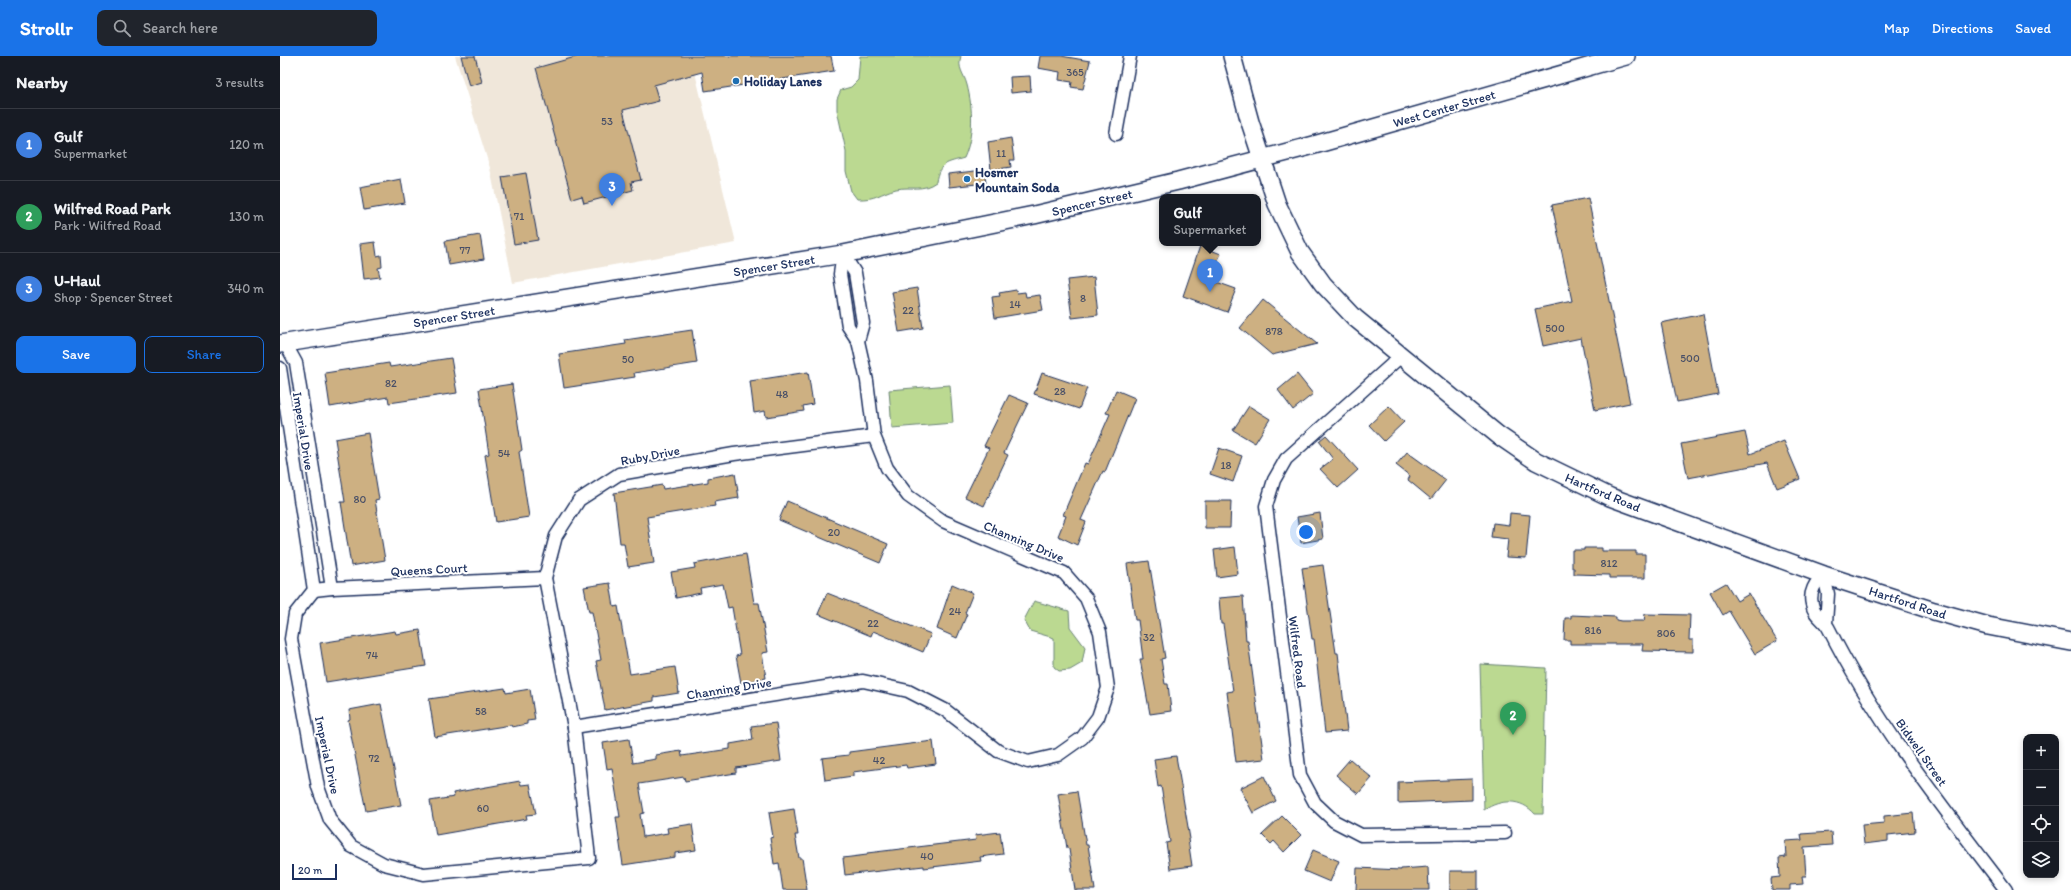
<!DOCTYPE html>
<html lang="en">
<head>
<meta charset="utf-8">
<style>
	:root { --surface:#171b24; --page:#20242c; --text:#f1f3f6; --muted:#9ea1a6; --line:#363941; --accent:#1a73e8 }
	body { margin:0; font-family:Itim,sans-serif; background:var(--page); color:var(--text) }
	.controls { position:absolute; right:12px; bottom:12px; display:grid; overflow:hidden; border-radius:8px; box-shadow:0 2px 6px #0003 }
	.controls button { width:36px; height:36px; display:grid; place-items:center; padding:0; border:0; border-bottom:1px solid var(--line); background:var(--surface); color:var(--text); font:20px sans-serif }
	.scale { position:absolute; left:12px; bottom:10px; width:45px; box-sizing:border-box; padding-left:4px; border:2px solid #1b2f5e; border-top:0; font-size:11px; line-height:14px; white-space:nowrap; color:#1b2f5e; -webkit-text-stroke:3px #fff; paint-order:stroke }
	.you { position:absolute; left:1026px; top:476px; width:14px; height:14px; margin:-10px; border:3px solid #fff; border-radius:50%; background:#1a73e8; box-shadow:0 0 0 6px #1a73e833 }
	.badge { display:grid; place-items:center; width:26px; height:26px; border-radius:50%; background:var(--accent); color:#fff; font-size:13px; font-weight:700 }
	.pin { position:absolute; translate:-50% -33px; filter:drop-shadow(0 1px 2px #0008) }
	.pin::after { content:''; position:absolute; top:21px; width:14px; height:12px; background:inherit; clip-path:polygon(0 0,100% 0,50% 100%) }
	.popup { position:absolute; left:879px; top:138px; width:102px; height:52px; box-sizing:border-box; display:grid; place-content:center; border-radius:8px; background:var(--surface); filter:drop-shadow(0 1px 3px #0005); font-size:13px; white-space:nowrap; color:var(--muted) }
	.popup b { font-size:15px; color:var(--text) }
	.popup::after { content:''; position:absolute; left:50%; top:100%; margin-left:-8px; border:8px solid transparent; border-top-color:var(--surface) }
	.list { margin:0; padding:0; list-style:none }
	h2 { display:flex; justify-content:space-between; align-items:center; height:52px; margin:0; padding:0 16px; font-size:17px }
	h2 small { font-size:13px; font-weight:400; color:var(--muted) }
	.list li { display:grid; grid-template-columns:26px 1fr auto; gap:12px; align-items:center; box-sizing:border-box; height:72px; padding:0 16px; border-top:1px solid var(--line) }
	.list b { display:block; font-size:15px; white-space:nowrap }
	.list p { margin:0; font-size:13px; white-space:nowrap; color:var(--muted) }
	.list em { font-size:13px; font-style:normal; color:var(--muted) }
	.actions { display:flex; gap:8px; padding:12px 16px }
	.actions a { flex:1; padding:9px 0; border:1px solid var(--accent); border-radius:8px; text-align:center; font-size:14px; color:var(--accent) }
	.actions .main { background:var(--accent); color:#fff }
	.icon { flex:none; width:22px; height:22px; fill:none; stroke:currentColor; stroke-width:2; stroke-linecap:round; stroke-linejoin:round }
	.map { position:relative; flex:none; width:1791px; height:834px; overflow:hidden }
	header { display:flex; align-items:center; gap:24px; box-sizing:border-box; height:56px; padding:0 20px; background:var(--accent); color:#fff }
	header strong { font-size:19px }
	nav { display:flex; gap:22px; margin-inline-start:auto; font-size:14px }
	.search { width:280px; height:36px; background:var(--page); display:flex; align-items:center; gap:10px; box-sizing:border-box; padding:0 14px; border-radius:8px; color:var(--muted); font-size:15px }
	main { display:flex }
	aside { flex:1; background:var(--surface) }
	.map>svg:first-child { display:block }
	.built { fill:#f0e7da }
	.green { fill:#bbd991; stroke:#6b8478 }
	.building { fill:#cdb082; stroke:#1b2f5e }
	.lines { fill:none; stroke-linecap:round; stroke-linejoin:round }
	.street-casing { stroke:#1b2f5e; stroke-width:15 }
	.secondary-casing { stroke:#1b2f5e; stroke-width:20 }
	.street { stroke:#fff; stroke-width:12 }
	.secondary { stroke:#fff; stroke-width:17 }
	.poi-dot { fill:#1f6fb2; stroke:#fff; stroke-width:1.5 }
	.labels { text-anchor:middle; stroke-width:4; stroke-linejoin:round; paint-order:stroke }
	.number-label { font-size:11px; fill:#484f67 }
	.poi-label { font-size:13px; font-weight:bold; fill:#1b2f5e; stroke:#fff; text-anchor:start }
	.street-label { font-size:13px; fill:#1b2f5e; stroke:#fff }
</style>
</head>
<body>
<header>
<strong>Strollr</strong>
<div class="search"><svg class="icon" aria-label="search" viewBox="0 0 24 24"><circle cx="10" cy="10" r="6"/><path d="M15 15l6 6"/></svg>Search here</div>
<nav><a>Map</a><a>Directions</a><a>Saved</a></nav>
</header>
<main>
<aside>
<h2>Nearby<small>3 results</small></h2>
<ul class="list">
<li><span class="badge" style="background:#3f7fe0">1</span><div><b>Gulf</b><p>Supermarket</p></div><em>120 m</em></li>
<li><span class="badge" style="background:#2e9e5b">2</span><div><b>Wilfred Road Park</b><p>Park · Wilfred Road</p></div><em>130 m</em></li>
<li><span class="badge" style="background:#3f7fe0">3</span><div><b>U-Haul</b><p>Shop · Spencer Street</p></div><em>340 m</em></li>
</ul>
<div class="actions"><a class="main">Save</a><a>Share</a></div>
</aside>
<div class="map">
<svg width="1791" height="834" viewBox="0 0 1791 834">
	<rect width="100%" height="100%" fill="#fff"/>
	<filter id="ink" filterUnits="userSpaceOnUse"><feTurbulence type="fractalNoise" baseFrequency=".025" numOctaves="2"/><feDisplacementMap in="SourceGraphic" scale="8" xChannelSelector="R" yChannelSelector="G"/><feConvolveMatrix kernelMatrix="1 2 1 2 8 2 1 2 1" color-interpolation-filters="sRGB"/></filter>
	<g filter="url(#ink)">
		<path class="built" d="M175,0H411L456,187L233,227L210,112Z"/>
		<g class="green">
			<path d="M580,0H681C677,13 684,17 687,29C693,52 694,80 684,102C668,107 659,106 656,126C642,136 632,130 616,133C600,137 596,144 577,143L571,135L566,115V95L557,54V43L561,34L571,31L578,24Z"/>
			<path d="M670,329L673,367L612,372L609,334Z"/>
			<path d="M754,545L789,555L790,571L805,591L802,607L790,614L779,615L774,611V582L750,575L744,564Z"/>
			<path d="M1200,608L1266,612L1263,758H1255C1241,742 1221,743 1204,754Z"/>
		</g>
		<g class="building">
			<path d="M181,0H195L202,26L189,30Z"/>
			<path d="M299,0H551L554,15L425,35L422,16L374,29L379,45L343,54L361,124L351,126L353,134L304,147L302,140L292,143L256,12Z"/>
			<path d="M760,0H781L810,5L803,33L791,31L792,26L779,24L780,16L758,12Z"/>
			<path d="M750,20L751,35L731,37L730,21Z"/>
			<path d="M731,82L734,104H730L731,111L711,114L708,86Z"/>
			<path d="M704,114L706,127L669,131L668,118Z"/>
			<path d="M246,117L258,184L234,188L222,121Z"/>
			<path d="M121,123L125,147L84,154L80,131Z"/>
			<path d="M1308,142L1350,347L1315,354L1301,282L1263,290L1255,253L1292,245L1272,149Z"/>
			<path d="M200,179L204,203L169,209L165,185Z"/>
			<path d="M95,186L97,200L101,199L102,211L98,212L100,221L84,223L80,188Z"/>
			<path d="M920,190L941,198L928,223L956,233L947,256L903,240Z"/>
			<path d="M814,221L818,259L792,262L787,224Z"/>
			<path d="M637,232L643,272L619,276L612,236Z"/>
			<path d="M736,234L737,237L745,236L746,241L760,239L763,254L715,262L712,241L720,240L719,237Z"/>
			<path d="M983,244L1037,288L992,299L960,272Z"/>
			<path d="M1423,258L1438,338L1397,346L1381,267Z"/>
			<path d="M412,274L417,307L354,317L355,321L284,332L279,298L346,288L345,284Z"/>
			<path d="M171,302L177,337L109,347L108,341L50,351L45,317L109,307L110,311Z"/>
			<path d="M528,316L533,348L523,350L524,355L486,361L485,355L474,357L470,325Z"/>
			<path d="M762,317L807,332L799,353L754,338Z"/>
			<path d="M1017,318L1033,338L1013,354L998,334Z"/>
			<path d="M232,328L242,394L239,396L249,461L216,466L205,399L209,398L199,333Z"/>
			<path d="M836,334L855,342L825,416L823,415L801,464L806,466L797,489L778,480L786,460L783,459L805,407L808,408L830,358L826,357Z"/>
			<path d="M729,339L748,347L724,397L728,399L704,450L685,441L709,392L704,390Z"/>
			<path d="M969,350L990,363L975,387L953,374Z"/>
			<path d="M1109,350L1124,366L1104,385L1089,369Z"/>
			<path d="M1465,376L1470,398L1504,385L1520,423L1497,432L1487,407L1408,422L1401,388Z"/>
			<path d="M88,377L99,443L95,444L105,504L71,510L61,446H65L55,383Z"/>
			<path d="M1046,379L1078,414L1058,432L1040,413L1053,403L1039,385Z"/>
			<path d="M939,392L962,400L953,426L930,418Z"/>
			<path d="M1127,396L1166,424L1151,443L1128,424L1130,420L1116,409Z"/>
			<path d="M455,417L459,442L434,446L435,450L367,461L374,507L348,511L344,487H340L334,437L382,429L383,433L428,426V422Z"/>
			<path d="M507,445L608,488L600,507L499,464Z"/>
			<path d="M925,445H951L950,472H925Z"/>
			<path d="M1040,457L1043,483L1021,487L1017,461Z"/>
			<path d="M1230,457L1250,459L1246,502L1226,501L1228,483L1211,481L1213,467L1229,469Z"/>
			<path d="M955,491L958,518L937,521L934,494Z"/>
			<path d="M1304,492H1322V495H1356V498H1365V522H1329V519L1294,518V512H1292V494H1304Z"/>
			<path d="M466,498L474,547H479L488,596L482,597L486,622L461,627L456,600L460,599L452,551L448,552L443,528L420,532L421,537L396,542L391,516L415,512L414,508Z"/>
			<path d="M869,505L885,602L881,603L885,628H888L891,655L870,658L860,603H863L858,564H855L847,508Z"/>
			<path d="M1043,509L1056,597H1058L1067,675L1045,677L1034,583H1032L1022,512Z"/>
			<path d="M330,527L334,551L338,550L350,618L395,611L399,637L374,641V645L325,654L316,605L321,604L312,556H309L304,531Z"/>
			<path d="M1446,527L1457,545L1469,538L1497,585L1475,598L1449,555L1443,559L1430,536Z"/>
			<path d="M672,528L693,537L685,557L687,558L677,582L657,573Z"/>
			<path d="M547,537L651,578L643,596L593,575L591,580L538,558Z"/>
			<path d="M963,540L966,585H968L984,703L956,706L947,636L953,635L943,568H941L939,542Z"/>
			<path d="M1365,558L1410,559L1409,584H1413V596L1362,595L1363,588H1290V584H1284L1285,562H1291V559L1336,561V564L1341,565H1364Z"/>
			<path d="M140,574L146,610L46,626L40,587L115,575L116,578Z"/>
			<path d="M225,632L226,637L250,633L255,664L247,665V668L232,671L231,669L155,681L149,643Z"/>
			<path d="M101,648L121,749L86,755L68,664L70,663L69,654Z"/>
			<path d="M496,667L501,705L456,712V717L405,725L404,721L359,728L364,757L360,758L363,781L388,777L387,772L412,768L416,794L395,797V801L343,809L336,761H340L332,712L327,713L323,687L349,683L353,707L376,703V699L401,695L402,700L450,693V688L473,684L471,670Z"/>
			<path d="M653,685L656,708L627,712L626,709L573,716V720L545,724L542,702L569,699V696Z"/>
			<path d="M896,700L910,783H908L912,810L890,813L886,787L890,786L881,730L878,731L874,703Z"/>
			<path d="M1070,703L1092,722L1078,738L1056,719Z"/>
			<path d="M984,720L996,745L973,757L960,732Z"/>
			<path d="M1192,723V744L1118,747V726Z"/>
			<path d="M240,725L241,729L250,728L256,758L246,759L247,763L156,779L150,745L174,741L173,737Z"/>
			<path d="M797,735L806,789H808L815,834H795L789,793L787,792L778,738Z"/>
			<path d="M514,753L518,779H515L519,802H522L527,834H503L499,807L494,808L490,782L493,781L489,757Z"/>
			<path d="M1633,757L1635,776L1608,779V785L1584,788L1582,769L1604,767V760Z"/>
			<path d="M1002,760L1021,779L1004,796L994,785L991,788L982,779Z"/>
			<path d="M720,776L723,798L700,801L701,805L644,812V810L565,819L563,802L587,799V797L696,784L695,779Z"/>
			<path d="M1551,776L1552,789L1524,791L1526,820H1522L1523,828L1510,829V834H1492L1491,822L1500,821L1499,802L1506,801L1505,785L1522,784L1521,778Z"/>
			<path d="M1033,794L1059,805L1050,826L1024,815Z"/>
			<path d="M1148,811L1149,834H1076L1077,812L1121,814V813Z"/>
			<rect x="1170" y="815" width="28" height="19"/>
		</g>
		<g class="lines">
			<g class="street-casing">
				<g id="street">
					<path d="M836,78L850,0"/>
					<path d="M563,198L575,217L583,267L578,285"/>
					<path d="M5,287L16,307L52,532"/>
					<path d="M1120,301L1006,403L994,424L986,450L1020,719L1035,747L1054,765L1081,779L1225,777"/>
					<path d="M0,312L34,534L15,558L11,583L38,731L50,764L71,790L104,808L144,818L309,802L294,671L265,522L276,480L299,444L339,418L454,398L594,380"/>
					<path d="M34,534L52,532L265,522"/>
					<path d="M1546,567L1548,538L1544,519C1535,526 1529,537 1532,548C1534,560 1544,563 1549,573C1596,667 1662,750 1726,834"/>
					<path d="M294,671L583,625L628,635L665,654L718,695L748,706L778,699L802,682L818,661L828,632L820,576L806,542L784,517L663,465L628,440L607,412L594,380L587,325L578,285L568,270L560,218L563,198"/>
				</g>
			</g>
			<g class="secondary-casing">
				<g id="secondary">
					<path d="M952,0L970,66L997,148L1020,196L1043,228L1075,262L1218,379L1256,405L1330,441L1544,519L1654,555L1708,570L1791,586"/>
					<path d="M0,288L563,198L754,159L898,125L1034,89L1346,0"/>
				</g>
			</g>
			<use href="#street" class="street"/>
			<use href="#secondary" class="secondary"/>
		</g>
	</g>
	<g class="poi-dot">
		<circle cx="456" cy="25" r="4"/>
		<circle cx="687" cy="123" r="4"/>
	</g>
	<g class="labels">
		<g class="number-label">
			<text x="795" y="20">365</text>
			<text x="327" y="69">53</text>
			<text x="721" y="101">11</text>
			<text x="239" y="164">71</text>
			<text x="185" y="198">77</text>
			<text x="803" y="246">8</text>
			<text x="735" y="252">14</text>
			<text x="628" y="258">22</text>
			<text x="1275" y="276">500</text>
			<text x="994" y="279">878</text>
			<text x="1410" y="306">500</text>
			<text x="348" y="307">50</text>
			<text x="111" y="331">82</text>
			<text x="780" y="339">28</text>
			<text x="502" y="342">48</text>
			<text x="224" y="401">54</text>
			<text x="946" y="413">18</text>
			<text x="80" y="447">80</text>
			<text x="554" y="480">20</text>
			<text x="1329" y="511">812</text>
			<text x="675" y="559">24</text>
			<text x="593" y="571">22</text>
			<text x="1313" y="578">816</text>
			<text x="1386" y="581">806</text>
			<text x="869" y="585">32</text>
			<text x="92" y="603">74</text>
			<text x="201" y="659">58</text>
			<text x="94" y="706">72</text>
			<text x="599" y="708">42</text>
			<text x="203" y="756">60</text>
			<text x="647" y="804">40</text>
		</g>
		<g class="poi-label">
			<text x="464" y="30">Holiday Lanes</text>
			<text x="695" y="121">Hosmer<tspan x="695" dy="15">Mountain Soda</tspan></text>
		</g>
		<g class="street-label">
			<text transform="translate(1164 52) rotate(-16)" y="5">West Center Street</text>
			<text transform="translate(812 146) rotate(-13)" y="5">Spencer Street</text>
			<text transform="translate(494 209) rotate(-9)" y="5">Spencer Street</text>
			<text transform="translate(174 260) rotate(-9)" y="5">Spencer Street</text>
			<text transform="translate(24 375) rotate(81)" y="5">Imperial Drive</text>
			<text transform="translate(370 399) rotate(-11)" y="5">Ruby Drive</text>
			<text transform="translate(1323 436) rotate(23)" y="5">Hartford Road</text>
			<text transform="translate(744 485) rotate(23)" y="5">Channing Drive</text>
			<text transform="translate(149 513) rotate(-3)" y="5">Queens Court</text>
			<text transform="translate(1628 546) rotate(18)" y="5">Hartford Road</text>
			<text transform="translate(1018 596) rotate(83)" y="5">Wilfred Road</text>
			<text transform="translate(449 632) rotate(-9)" y="5">Channing Drive</text>
			<text transform="translate(1642 696) rotate(55)" y="5">Bidwell Street</text>
			<text transform="translate(48 699) rotate(78)" y="5">Imperial Drive</text>
		</g>
	</g>
</svg>
<div class="controls">
<button>+</button>
<button>−</button>
<button><svg class="icon" aria-label="locate" viewBox="0 0 24 24"><circle cx="12" cy="12" r="6"/><path d="M12 2v4M12 18v4M2 12h4M18 12h4"/></svg></button>
<button><svg class="icon" aria-label="layers" viewBox="0 0 24 24"><path d="M12 4l9 5-9 5-9-5zM3 14l9 5 9-5"/></svg></button>
</div>
<div class="scale">20 m</div>
<div class="you"></div>
<div class="pin badge" style="left:930px;top:236px;background:#3f7fe0">1</div>
<div class="popup"><b>Gulf</b>Supermarket</div>
<div class="pin badge" style="left:1233px;top:679px;background:#2e9e5b">2</div>
<div class="pin badge" style="left:332px;top:150px;background:#3f7fe0">3</div>
</div>
</main>
</body>
</html>
